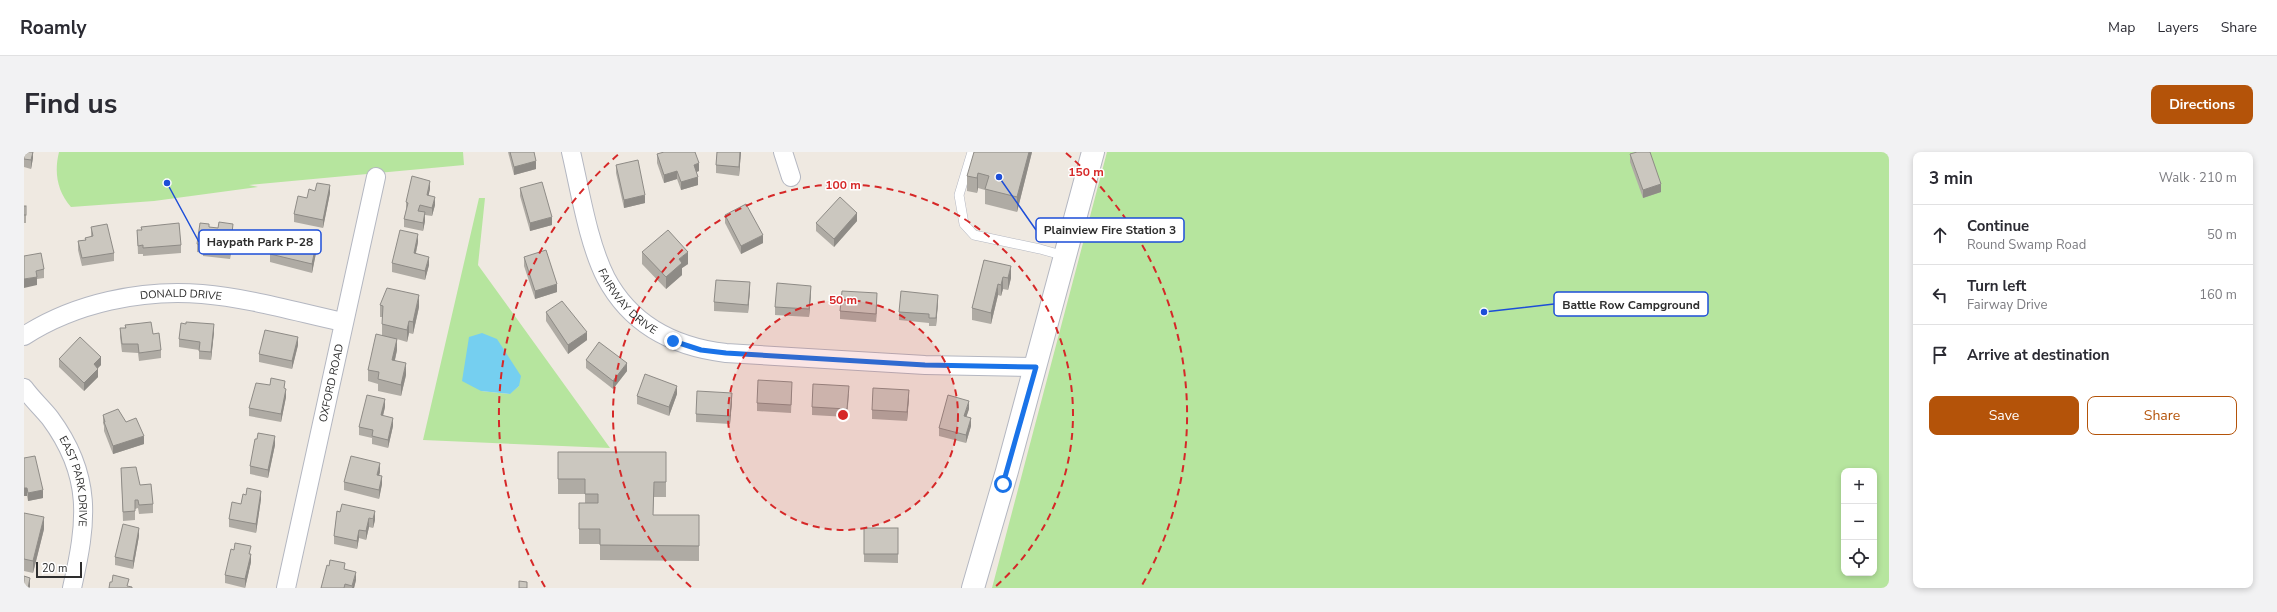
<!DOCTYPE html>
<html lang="en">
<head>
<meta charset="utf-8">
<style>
	:root { --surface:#fff; --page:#f2f2f3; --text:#2b2b33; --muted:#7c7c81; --line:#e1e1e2; --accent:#b45309 }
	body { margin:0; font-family:"Nunito Sans",sans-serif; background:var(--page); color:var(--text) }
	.controls { position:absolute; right:12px; bottom:12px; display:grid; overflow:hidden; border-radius:8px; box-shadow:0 2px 6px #0003 }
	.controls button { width:36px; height:36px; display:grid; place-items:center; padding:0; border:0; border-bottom:1px solid var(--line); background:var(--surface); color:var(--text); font:20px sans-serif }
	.scale { position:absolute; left:12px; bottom:10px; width:46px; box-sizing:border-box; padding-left:4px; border:2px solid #2e2e2e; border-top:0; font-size:11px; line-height:14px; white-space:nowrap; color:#2e2e2e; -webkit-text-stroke:3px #fff; paint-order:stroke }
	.stop { position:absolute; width:12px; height:12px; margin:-9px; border:3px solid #1a73e8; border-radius:50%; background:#fff }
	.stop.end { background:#1a73e8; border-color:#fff; box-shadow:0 1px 4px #0008 }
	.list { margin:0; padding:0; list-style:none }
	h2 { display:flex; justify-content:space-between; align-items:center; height:52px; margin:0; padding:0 16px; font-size:17px }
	h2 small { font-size:13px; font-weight:400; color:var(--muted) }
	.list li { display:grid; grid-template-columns:26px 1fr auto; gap:12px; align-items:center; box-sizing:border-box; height:60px; padding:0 16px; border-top:1px solid var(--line) }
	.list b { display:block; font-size:15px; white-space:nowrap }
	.list p { margin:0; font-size:13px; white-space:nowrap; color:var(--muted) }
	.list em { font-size:13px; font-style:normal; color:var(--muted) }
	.actions { display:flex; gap:8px; padding:12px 16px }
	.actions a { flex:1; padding:9px 0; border:1px solid var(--accent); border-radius:8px; text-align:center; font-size:14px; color:var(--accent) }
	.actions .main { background:var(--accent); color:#fff }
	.icon { flex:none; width:22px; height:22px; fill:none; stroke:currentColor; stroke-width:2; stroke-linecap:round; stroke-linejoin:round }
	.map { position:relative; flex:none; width:1865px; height:436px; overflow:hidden; border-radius:8px }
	header { display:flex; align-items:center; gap:24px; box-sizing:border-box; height:56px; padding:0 20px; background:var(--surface); border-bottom:1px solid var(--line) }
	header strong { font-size:19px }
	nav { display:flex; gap:22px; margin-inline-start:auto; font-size:14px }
	.intro { display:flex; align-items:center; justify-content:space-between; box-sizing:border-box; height:96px; padding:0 24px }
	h1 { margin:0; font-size:28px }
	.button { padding:10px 18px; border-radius:8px; background:var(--accent); color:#fff; font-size:14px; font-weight:700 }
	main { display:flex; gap:24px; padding:0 24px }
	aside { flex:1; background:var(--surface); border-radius:8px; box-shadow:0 2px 6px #0003 }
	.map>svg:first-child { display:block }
	.green { fill:#b6e59e; fill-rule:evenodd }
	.water { fill:#75cff0 }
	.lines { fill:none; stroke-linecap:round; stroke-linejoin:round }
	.lane-casing { stroke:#b4b7c1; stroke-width:10 }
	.street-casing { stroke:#b4b7c1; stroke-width:20 }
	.secondary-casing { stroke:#b4b7c1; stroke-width:24 }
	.lane { stroke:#fff; stroke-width:9 }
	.street { stroke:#fff; stroke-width:18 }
	.secondary { stroke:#fff; stroke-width:22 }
	.wall { fill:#afaba4 }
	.shaded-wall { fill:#8e8b86 }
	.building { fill:#cbc7bf; stroke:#8e8b86 }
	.route { stroke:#1a73e8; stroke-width:5 }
	.ring { fill:none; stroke:#d62828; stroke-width:2; stroke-dasharray:7 5 }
	.labels { text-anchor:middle; stroke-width:3; stroke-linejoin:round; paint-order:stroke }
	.street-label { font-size:11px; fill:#2e2e2e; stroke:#fff }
	.centre { fill:#d62828; stroke:#fff; stroke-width:2 }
	.ring-label { font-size:12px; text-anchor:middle; font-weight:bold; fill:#d62828; stroke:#fff; stroke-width:3; stroke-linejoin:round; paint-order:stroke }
	.leader { fill:none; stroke:#1d4ed8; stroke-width:1.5 }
	.callout-dot { fill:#1d4ed8; stroke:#fff; stroke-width:1.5 }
	.callout { fill:#fff; stroke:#1d4ed8; stroke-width:1.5 }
	.callout-label { font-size:12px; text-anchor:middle; font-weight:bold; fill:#2e2e2e }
</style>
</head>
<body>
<header>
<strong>Roamly</strong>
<nav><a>Map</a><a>Layers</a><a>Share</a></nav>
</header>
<div class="intro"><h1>Find us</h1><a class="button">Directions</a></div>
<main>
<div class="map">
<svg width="1865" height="436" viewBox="0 0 1865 436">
	<rect width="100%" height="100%" fill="#efe9e1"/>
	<g class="green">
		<path d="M35,0H439L440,13L225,33L234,35L130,49L47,55C33,39 30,20 35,0Z"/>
		<path d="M1083,0H1865V436H968ZM1820,319H1850V421H1820Z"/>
		<path d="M455,46H461L454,113L586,296L399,288ZM495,234L485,242L457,239Z"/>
	</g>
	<path class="water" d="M458,181L473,187L497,224L495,234L486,242L457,239L438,229L445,185Z"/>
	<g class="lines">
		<g class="lane-casing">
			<path id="lane" d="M948,0L935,43L940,72L950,83L1016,97L1041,104"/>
		</g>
		<g class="street-casing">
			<g id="street">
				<path id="s1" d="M547,0C556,38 564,91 582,126C607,173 651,195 702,201L901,213L1012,215"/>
				<path d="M759,0L767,25"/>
				<path id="s2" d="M0,184C51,151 118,137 178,142C225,146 273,160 319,170"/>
				<path id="s3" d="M0,236C8,247 18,256 26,266C69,324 63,370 48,436"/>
				<path id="s4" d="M262,436L352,25"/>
			</g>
		</g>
		<g class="secondary-casing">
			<path id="secondary" d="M949,436L983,319L1069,0"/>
		</g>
		<use href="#lane" class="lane"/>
		<use href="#street" class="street"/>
		<use href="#secondary" class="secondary"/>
	</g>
	<g class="wall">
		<path d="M0,0H9V6L7,17L0,15Z"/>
		<path d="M484,0H510L512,17L490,23Z"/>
		<path d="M693,0H717L715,24L692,21V13Z"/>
		<path d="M1008,0L993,60L961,52V38L954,36L953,41L943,39V24Z"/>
		<path d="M633,2L675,19L672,20L674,33L657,38L653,27L640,31L633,11Z"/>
		<path d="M1606,2L1637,40L1619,46L1606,10Z"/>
		<path d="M592,13L621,51L600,56L592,21Z"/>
		<path d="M496,36L528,73L506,79L496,44Z"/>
		<path d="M406,37L404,43L411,53L408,64L401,63V69L399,79L380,75V67L382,58V50Z"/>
		<path d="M306,41L299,76L270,70V62L283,46Z"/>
		<rect x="0" y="54" width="2" height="17"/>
		<path d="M701,63L739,91L717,102L701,71Z"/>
		<path d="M833,69L810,95L792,79V71Z"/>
		<path d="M67,75L90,101V109L58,114L54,98V89L61,88V86L67,85Z"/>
		<path d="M185,75L209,80L206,107L179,104V101L173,100V92Z"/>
		<path d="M113,78L157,93V101L119,104V102H114Z"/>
		<path d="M394,90L392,101L405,113L401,128L368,120V111Z"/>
		<path d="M618,100L664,112L658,116V123L642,137L618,112Z"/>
		<path d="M292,101L288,121L246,110V102Z"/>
		<path d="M0,104L20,117V126L13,127V133Z"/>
		<path d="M500,105L533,140L511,147L500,114Z"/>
		<path d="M960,108L987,126L984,138L979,137L977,144L974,143L967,172L948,168V156Z"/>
		<path d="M726,138L724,161L690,159V150Z"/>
		<path d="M787,142L785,165L751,163V155Z"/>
		<path d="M853,150L852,170L816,167V159Z"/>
		<path d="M914,151L912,174H905V171L875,168V160Z"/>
		<path d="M356,153L395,155L389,182L385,181L383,190L373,187V198L371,208L382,223L377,244L354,239V232L344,229V218L358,183V165H356Z"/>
		<path d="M522,160L563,188L544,202L522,169Z"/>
		<path d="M101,173L129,182L137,198V206L115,209L114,201L98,200L96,185V176H101Z"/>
		<path d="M190,180L187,208L175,207V198L155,195V187Z"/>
		<path d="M274,193L268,217L235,210V202Z"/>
		<path d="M35,207L77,213L74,216V225L60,239L35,215Z"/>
		<path d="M562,208L603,219L589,237L562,216Z"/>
		<path d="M261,237L262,245L257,270L225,264V256Z"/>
		<path d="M768,238L767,261L733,259V251Z"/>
		<path d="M653,242L645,264L613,252V244Z"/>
		<path d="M825,242L823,265L788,263V255Z"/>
		<path d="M885,246L883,269L848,267V258Z"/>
		<path d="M708,249L706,272L672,270V262Z"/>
		<path d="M361,255L359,264L369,274L364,296L348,292V286L335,283V275Z"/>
		<path d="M945,257L942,265L947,274L942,291L915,284V276Z"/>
		<path d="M79,263L102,270L120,292L89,302L80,279V274L79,271Z"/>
		<path d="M233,287L251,293L244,326L226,322V314Z"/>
		<path d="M534,300H642V345H630L629,363H675V409L576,408V392H555V351H561V342H534Z"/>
		<path d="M0,306L19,346L4,349L3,344H0Z"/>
		<path d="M97,316L129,352V361L115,362L114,356L111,357V368L99,369Z"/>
		<path d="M356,320L355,323L358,332L355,347L320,338V330Z"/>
		<path d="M237,347L232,381L205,375V367L217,352Z"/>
		<path d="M313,359L351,368L349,376L345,375L342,388L335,386L333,397L310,392V384Z"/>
		<path d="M0,361L20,377L9,421L0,419Z"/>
		<path d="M840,376H874V411L840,410Z"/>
		<path d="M115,384L109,417L91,413V405Z"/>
		<path d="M227,402V410L221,436L201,431V423Z"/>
		<path d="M321,417L332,428L330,436H297Z"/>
	</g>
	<g class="shaded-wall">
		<path d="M9,0V6L7,17V8Z"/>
		<path d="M716,0H717L715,24V15Z"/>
		<path d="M1005,0H1008L993,60V45Z"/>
		<path d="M512,9V17L490,23V15Z"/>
		<path d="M675,11V19L670,21V13Z"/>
		<path d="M653,19V27L640,31V23Z"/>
		<path d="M954,21V36L953,41V26Z"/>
		<path d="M674,25V33L657,38V30Z"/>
		<path d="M406,29V37L403,51V43Z"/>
		<path d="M1637,32V40L1619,46V38Z"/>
		<path d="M306,33V41L299,76V68Z"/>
		<path d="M621,43V51L600,56V48Z"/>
		<path d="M411,45V53L408,64V56Z"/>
		<path d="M401,60V69L399,79V71Z"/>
		<path d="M833,61V69L810,95V87Z"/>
		<path d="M528,65V73L506,79V71Z"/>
		<path d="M209,72V80L206,107V99Z"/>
		<path d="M394,82V90L390,109V101Z"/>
		<path d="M739,83V91L717,102V94Z"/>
		<path d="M292,92V101L288,121V112Z"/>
		<path d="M664,100V112L658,116V123L642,137V125L655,107Z"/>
		<path d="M405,105V113L401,128V119Z"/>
		<path d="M987,114V126L984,138V126Z"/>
		<path d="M13,125V133L0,136V127Z"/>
		<path d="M979,125V137L977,144V133Z"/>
		<path d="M726,130V138L724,161V153Z"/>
		<path d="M533,132V140L511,147V139Z"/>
		<path d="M974,132V143L967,172V161Z"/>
		<path d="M787,134V142L785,165V157Z"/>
		<path d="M853,141V150L852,170V162Z"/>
		<path d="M395,143V155L389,182V170Z"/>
		<path d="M914,143V151L912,174V166Z"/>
		<path d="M385,169V181L383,190V178Z"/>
		<path d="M190,172V180L187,208V200Z"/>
		<path d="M563,180V188L544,202V193Z"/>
		<path d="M274,185V193L268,217V209Z"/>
		<path d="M373,187V198L368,220V208Z"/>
		<path d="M77,205V213L70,220V212Z"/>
		<path d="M382,211V223L377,244V233Z"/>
		<path d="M603,211V219L589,237V229Z"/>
		<path d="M74,217V225L60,239V231Z"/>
		<path d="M653,234V242L645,264V255Z"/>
		<path d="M262,237V245L257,270V262Z"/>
		<path d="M885,238V246L883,269V260Z"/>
		<path d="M708,241V249L706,272V264Z"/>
		<path d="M361,247V255L357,271V263Z"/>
		<path d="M945,249V257L940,272V264Z"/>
		<path d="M369,266V274L364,296V288Z"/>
		<path d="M947,266V274L942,291V283Z"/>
		<path d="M120,284V292L89,302V294Z"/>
		<path d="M251,284V293L244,326V318Z"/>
		<path d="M356,311V320L353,331V323Z"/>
		<path d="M358,324V332L355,347V338Z"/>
		<rect x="0" y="336" width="3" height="8"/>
		<path d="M19,338V346L4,349V341Z"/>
		<path d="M237,339V347L232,381V372Z"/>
		<path d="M351,359V368L349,376V367Z"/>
		<path d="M20,365V377L9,421V409Z"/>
		<path d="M345,366V375L342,388V379Z"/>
		<path d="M115,376V384L109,417V409Z"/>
		<path d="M335,378V386L333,397V389Z"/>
		<path d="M227,402V410L221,436V427Z"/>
		<path d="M332,420V428L330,436H328Z"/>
		<path d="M6,426V436H4Z"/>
	</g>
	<g class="building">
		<path d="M0,0H9L7,8L0,7Z"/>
		<path d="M486,0H510L512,9L490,15Z"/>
		<path d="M640,0H671L675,11L670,13L674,25L657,30L653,19L640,23L633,2Z"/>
		<path d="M693,0H716L715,15L692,13Z"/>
		<path d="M950,0H1005L993,45L961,37L965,24L954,21L953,26L943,24Z"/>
		<path d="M1613,0H1626L1637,32L1619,38L1606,2Z"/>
		<path d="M614,8L621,43L600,48L592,13Z"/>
		<path d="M388,24L406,29L403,43L411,45L408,56L396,53L394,59L401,60L399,71L380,67L384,51L382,50Z"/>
		<path d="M518,30L528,65L506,71L496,36Z"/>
		<path d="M293,31L306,33L299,68L270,62L274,44L283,46L285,37L291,39Z"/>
		<path d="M816,45L833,61L810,87L792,71Z"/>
		<path d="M722,52L739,83L717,94L701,63Z"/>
		<rect x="0" y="54" width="2" height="9"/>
		<path d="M195,70L209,72L206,99L179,95L180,93L173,92L176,71L185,72V75L194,76Z"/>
		<path d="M155,71L157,93L119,96V93L114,94L113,78H118L117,75Z"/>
		<path d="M83,72L90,101L58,106L54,89L62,88L61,86L69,84L67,75Z"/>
		<path d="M376,78L394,82L390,101L405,105L401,119L368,111Z"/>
		<path d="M644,78L664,100L655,107L658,111L642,125L618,100Z"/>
		<path d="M259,83L292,92L288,112L246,102L249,87L258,89Z"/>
		<path d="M522,98L533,132L511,139L500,105Z"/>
		<path d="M17,101L20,117L12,119L13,125L0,127V104Z"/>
		<path d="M960,108L987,114L984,126L979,125L977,133L974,132L967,161L948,156Z"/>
		<path d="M692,128L726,130L724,153L690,150Z"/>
		<path d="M753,131L787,134L785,157L751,155Z"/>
		<path d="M363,136L395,143L389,170L385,169L383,178L358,172L359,154L356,153Z"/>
		<path d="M818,139L853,141L852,162L816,159Z"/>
		<path d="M877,139L914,143L912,166H905V162L875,160Z"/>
		<path d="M538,149L563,180L544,193L522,160Z"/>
		<path d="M127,170L129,182L135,181L137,198L115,201L114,192H98L96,176H102L101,173Z"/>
		<path d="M162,170L190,172L187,200L175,199L176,190L155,187L157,171L162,172Z"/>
		<path d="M241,178L274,185L268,209L235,202Z"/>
		<path d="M352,182L373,187L368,208L382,211L377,233L354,227L355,220L344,218Z"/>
		<path d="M56,185L77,205L70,212L74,217L60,231L35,207Z"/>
		<path d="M575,190L603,211L589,229L562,208Z"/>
		<path d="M621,222L653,234L645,255L613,244Z"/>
		<path d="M247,226L261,229L260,236L262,237L257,262L225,256L232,231L246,233Z"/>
		<path d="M734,228L768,230L767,253L733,251Z"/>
		<path d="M789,232L825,234L823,257L788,255Z"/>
		<path d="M849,236L885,238L883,260L848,258Z"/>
		<path d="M673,239L708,241L706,264L672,262Z"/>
		<path d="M343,243L361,247L357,263L369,266L364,288L348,284L349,278L335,275Z"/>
		<path d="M924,243L945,249L940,264L947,266L942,283L915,276Z"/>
		<path d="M94,257L102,270L112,266L120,284L89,294L80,270H81L79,263Z"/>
		<path d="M234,281L251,284L244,318L226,314L231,287H233Z"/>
		<path d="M534,300H642V330H630L629,363H675V394L576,393V377H555V351H574V342H561V327H534Z"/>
		<path d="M11,304L19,338L4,341L3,336H0V306Z"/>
		<path d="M327,304L356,311L353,323L358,324L355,338L320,330Z"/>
		<path d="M112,315L116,333L127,332L129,352L115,353L114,348H111V359L99,360L97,316Z"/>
		<path d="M223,336L237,339L232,372L205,367L208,350L217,352L219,342L222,343Z"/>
		<path d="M318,352L351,359L349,367L345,366L342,379L335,378L333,389L310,384L313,359L316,360Z"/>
		<path d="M0,361L20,365L9,409L0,407Z"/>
		<path d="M99,372L115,376L109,409L91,405Z"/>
		<rect x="840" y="376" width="34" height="26"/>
		<path d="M211,391L227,394L225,402H227L221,427L201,423L207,397L210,398Z"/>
		<path d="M306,408L321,411L320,417L332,420L328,434L321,432L320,436H297L303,413L305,414Z"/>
		<path d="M89,423L105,427L103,434L108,435V436H85L86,430H88Z"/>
		<path d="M0,424L6,426L4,436H0Z"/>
		<path d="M495,429L503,430V436H495Z"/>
	</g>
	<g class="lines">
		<path class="route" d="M649,189L677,198L702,201L901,213L1012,215L979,332"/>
	</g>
	<circle cx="819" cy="263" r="115" fill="#d62828" fill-opacity=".12"/>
	<g class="ring">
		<circle cx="819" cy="263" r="115"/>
		<path d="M667 435A230 230 0 1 1 971 435"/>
		<path d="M521 435A344 344 0 0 1 596 1M1042 1A344 344 0 0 1 1117 435"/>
	</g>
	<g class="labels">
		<g class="street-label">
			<text dy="4" stroke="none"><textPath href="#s2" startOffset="165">DONALD DRIVE</textPath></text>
			<text dy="4" stroke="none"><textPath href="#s1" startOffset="163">FAIRWAY DRIVE</textPath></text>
			<text dy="4" stroke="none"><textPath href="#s4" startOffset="210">OXFORD ROAD</textPath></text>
			<text dy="4" stroke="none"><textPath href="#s3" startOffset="109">EAST PARK DRIVE</textPath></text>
		</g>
	</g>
	<circle cx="819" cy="263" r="6" class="centre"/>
	<g class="ring-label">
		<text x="1062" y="24">150 m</text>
		<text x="819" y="37">100 m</text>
		<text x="819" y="152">50 m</text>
	</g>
	<path class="leader" d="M975 25L1012 78M143 31L175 90M1460 160L1530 152"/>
	<g class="callout-dot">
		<circle cx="975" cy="25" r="4"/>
		<circle cx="143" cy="31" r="4"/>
		<circle cx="1460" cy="160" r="4"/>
	</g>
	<g class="callout">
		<rect x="1012" y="66" width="148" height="24" rx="4"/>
		<rect x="175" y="78" width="122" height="24" rx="4"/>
		<rect x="1530" y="140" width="154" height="24" rx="4"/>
	</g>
	<g class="callout-label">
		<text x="1086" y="82">Plainview Fire Station 3</text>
		<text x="236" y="94">Haypath Park P-28</text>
		<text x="1607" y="157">Battle Row Campground</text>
	</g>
</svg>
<div class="controls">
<button>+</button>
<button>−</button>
<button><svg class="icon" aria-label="locate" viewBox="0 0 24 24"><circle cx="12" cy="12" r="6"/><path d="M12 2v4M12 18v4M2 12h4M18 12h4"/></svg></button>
</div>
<div class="scale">20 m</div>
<div class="stop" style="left:979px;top:332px"></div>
<div class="stop end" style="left:649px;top:189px"></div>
</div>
<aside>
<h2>3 min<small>Walk · 210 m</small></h2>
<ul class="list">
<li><svg class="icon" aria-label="ahead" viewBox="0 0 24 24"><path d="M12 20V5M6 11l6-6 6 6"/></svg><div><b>Continue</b><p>Round Swamp Road</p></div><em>50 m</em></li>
<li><svg class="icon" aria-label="left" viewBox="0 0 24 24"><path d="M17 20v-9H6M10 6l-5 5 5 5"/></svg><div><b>Turn left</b><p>Fairway Drive</p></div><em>160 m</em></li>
<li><svg class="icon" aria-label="arrive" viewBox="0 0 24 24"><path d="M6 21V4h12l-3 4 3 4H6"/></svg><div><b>Arrive at destination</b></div></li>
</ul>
<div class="actions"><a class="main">Save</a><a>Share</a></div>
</aside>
</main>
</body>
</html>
